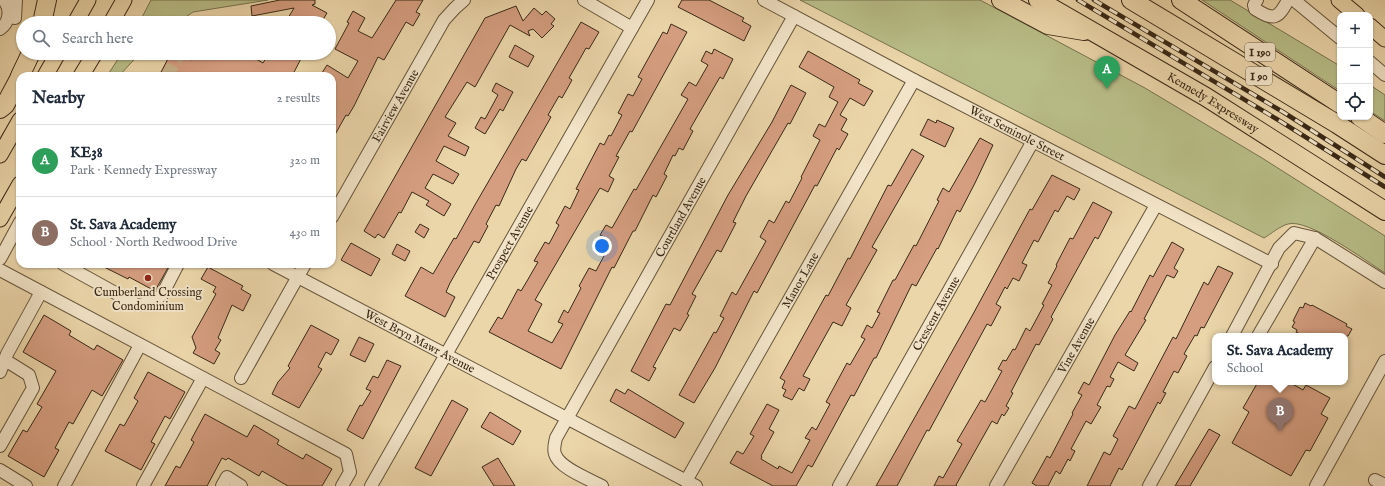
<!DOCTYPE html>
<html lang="en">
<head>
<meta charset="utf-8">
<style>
	:root { --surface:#fff; --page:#f6f6f7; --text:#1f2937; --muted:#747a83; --line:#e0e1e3; --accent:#8f2418 }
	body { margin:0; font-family:"IM FELL English",serif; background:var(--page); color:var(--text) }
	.controls { position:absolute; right:12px; top:12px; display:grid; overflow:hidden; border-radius:8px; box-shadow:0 1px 3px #0004 }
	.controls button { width:36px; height:36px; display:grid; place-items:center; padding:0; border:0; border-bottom:1px solid var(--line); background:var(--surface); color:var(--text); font:20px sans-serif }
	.you { position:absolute; left:602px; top:246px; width:14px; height:14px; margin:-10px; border:3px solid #fff; border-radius:50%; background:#1a73e8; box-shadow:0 0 0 6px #1a73e833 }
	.badge { display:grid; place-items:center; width:26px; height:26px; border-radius:50%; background:var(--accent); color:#fff; font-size:13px; font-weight:700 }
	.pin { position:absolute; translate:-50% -33px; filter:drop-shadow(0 1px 2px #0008) }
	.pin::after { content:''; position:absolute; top:21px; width:14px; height:12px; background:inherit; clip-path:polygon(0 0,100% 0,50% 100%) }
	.popup { position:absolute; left:1212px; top:333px; width:136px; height:52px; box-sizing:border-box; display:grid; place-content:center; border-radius:8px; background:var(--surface); filter:drop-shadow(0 1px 3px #0005); font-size:13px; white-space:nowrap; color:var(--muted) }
	.popup b { font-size:15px; color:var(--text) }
	.popup::after { content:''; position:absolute; left:50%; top:100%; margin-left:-8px; border:8px solid transparent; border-top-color:var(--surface) }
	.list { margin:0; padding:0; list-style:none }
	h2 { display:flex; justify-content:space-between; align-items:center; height:52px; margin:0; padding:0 16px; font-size:17px }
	h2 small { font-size:13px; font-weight:400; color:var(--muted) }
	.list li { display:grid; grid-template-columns:26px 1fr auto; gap:12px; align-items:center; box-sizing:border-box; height:72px; padding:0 16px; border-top:1px solid var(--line) }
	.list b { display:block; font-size:15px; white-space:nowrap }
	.list p { margin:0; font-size:13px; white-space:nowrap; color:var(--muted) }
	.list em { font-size:13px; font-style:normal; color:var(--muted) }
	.icon { flex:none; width:22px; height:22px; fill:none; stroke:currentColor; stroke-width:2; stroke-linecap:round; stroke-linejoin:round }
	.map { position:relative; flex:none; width:1385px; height:486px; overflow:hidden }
	.search { position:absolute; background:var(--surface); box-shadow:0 1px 3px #0004; left:16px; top:16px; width:320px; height:44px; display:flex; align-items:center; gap:10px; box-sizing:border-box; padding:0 14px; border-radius:22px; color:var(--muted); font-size:15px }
	.panel { position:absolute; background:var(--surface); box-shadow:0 1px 3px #0004; left:16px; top:72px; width:320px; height:196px; border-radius:12px }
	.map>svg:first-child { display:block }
	.green { fill:#b8bd87; stroke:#78724e }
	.building { fill:#d59e80; stroke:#392816 }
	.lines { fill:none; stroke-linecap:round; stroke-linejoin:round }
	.minor-tunnel { stroke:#c7b38c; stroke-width:12; stroke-dasharray:12 6; stroke-linecap:butt }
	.minor-casing { stroke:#66543b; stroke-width:14 }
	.major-casing { stroke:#392816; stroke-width:17 }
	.highway-casing { stroke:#392816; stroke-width:20 }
	.minor { stroke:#f2e4c8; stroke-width:12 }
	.major { stroke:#ebd6aa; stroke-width:15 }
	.highway { stroke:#ebd6aa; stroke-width:18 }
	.rail-casing { stroke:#392816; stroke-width:4.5 }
	.rail { stroke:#f2e4c8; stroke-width:3; stroke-dasharray:9; stroke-linecap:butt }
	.poi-dot { fill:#8f2418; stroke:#f2e4c8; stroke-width:1.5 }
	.labels { text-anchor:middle; stroke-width:4; stroke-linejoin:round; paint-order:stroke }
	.shield { fill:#f2e4c8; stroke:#70604b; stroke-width:1 }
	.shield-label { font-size:11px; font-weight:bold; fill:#392816 }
	.street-label { font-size:12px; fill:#392816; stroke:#f2e4c8 }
	.poi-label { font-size:12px; fill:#392816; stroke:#f2e4c8 }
</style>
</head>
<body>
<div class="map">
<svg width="1385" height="486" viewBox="0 0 1385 486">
	<rect width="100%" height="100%" fill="#ebd6aa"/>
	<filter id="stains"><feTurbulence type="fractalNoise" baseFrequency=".005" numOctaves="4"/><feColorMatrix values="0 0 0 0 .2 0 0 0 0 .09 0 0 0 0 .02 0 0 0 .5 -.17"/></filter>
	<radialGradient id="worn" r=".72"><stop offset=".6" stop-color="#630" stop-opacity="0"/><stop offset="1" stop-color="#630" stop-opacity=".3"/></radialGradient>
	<g class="green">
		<path d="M151,0H268L193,12L177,23H139Z"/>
		<path d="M800,0H980L1145,88L1262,158L1385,236V273C1366,261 1308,218 1288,224C1280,226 1271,234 1264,238Z"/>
		<path d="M1202,0H1230L1340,66V91Z"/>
		<path d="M122,53H140L119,76H107Z"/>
		<path d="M1370,85L1385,95V121L1370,111Z"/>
	</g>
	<g class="building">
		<path d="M280,0H315V4L312,5L327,13L321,23H285L294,8L252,16L251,6Z"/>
		<path d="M396,0H423L416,12L420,14L413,26L406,22L384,60L378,57L354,106L348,116L346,115L332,140V76H320L327,65L348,78L358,61L335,49L349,23L347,22L353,11L365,18L358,31L372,38Z"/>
		<path d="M682,0H709L744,18L742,21L751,26L744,41L678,7Z"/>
		<path d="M516,6L523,21L534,8L542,15L546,11L555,19L551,24L554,26L542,38L533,29L528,31L530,36L510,25L475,87L467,82L445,117L456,123L448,136L469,147L465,156L444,146L436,161L459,174L453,184L433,174L425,188L451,204L444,216L426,205L429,201L412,192L401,213L399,212L384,238L378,234L375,238L364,231L485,18Z"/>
		<path d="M581,22L599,32L589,49L586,48L581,57L569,78L572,80L562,98L559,96L548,115L551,117L526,161L522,159L516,169L499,206L496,205L486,224L488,226L479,243L474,241L450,283L446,292L455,297L445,317L405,296L421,267L433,274L454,238L456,239L476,203Z"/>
		<path d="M671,24L687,32L632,132L630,131L616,156L619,157L609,176L614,179L608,192L600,188L535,300L542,304L528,331L552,343L563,324L558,322L564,310L568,313L581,288L579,286L589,268L596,271L606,252L601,250L607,238L600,235L606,225L612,228L634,189L636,190L688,99L681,95L689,82L696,86L708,65L701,61L706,51L712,54L714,49L733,59L723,79L720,77L690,129L693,131L683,150L679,148L675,156L673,155L664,174L667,176L656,197L653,195L635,231H633L614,268L612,267L561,369L489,332L498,317L502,319L518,289L521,291L527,281L538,262L534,261L545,242L549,244L559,225L556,223L565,206L570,209L579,190L576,189L600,143L604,145L609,135L611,136L622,115L618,113L628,94L633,96L642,79L638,77L663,32L667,34Z"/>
		<path d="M515,45L534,56L528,67L509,57Z"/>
		<path d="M808,51L860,80L858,83L873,91L864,106L850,98L840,115L847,119L841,130L848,134L839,150L837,148L817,186L815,185L757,293L754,291L715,368L694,403L679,395L714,332L716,333L724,318L720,316L732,292L736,295L766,241L760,237L769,220L774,223L786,201L789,203L802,178L801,177L820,140L813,136L819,124L825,127L838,102L829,97L834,87L799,67Z"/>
		<path d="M171,53H180L192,60L196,53H246L263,63L269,53H304L292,76H159Z"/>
		<path d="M496,83L513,92L503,111L500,109L485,134L475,128L481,117L485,119L498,95L492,91Z"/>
		<path d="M791,85L806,93L790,124L788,123L746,196L733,222L736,223L721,252L717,250L692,294L696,296L687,314L689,315L680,331L674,328L653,367L656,368L649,381L631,371L666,304L670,305L728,195L772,122Z"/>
		<path d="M928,119L936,123L937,120L954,128L945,147L920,135Z"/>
		<path d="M980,138L993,145L975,183L960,212L957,210L938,249L937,248L916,286L912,284L876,358H874L854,396L851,395L812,467L808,465L796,486H773L730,463L737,451L743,454L754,436L750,434L767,404L779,410L769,429L774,432L761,456L762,457L761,459L778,469L779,466L792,473L810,440L805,438L812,427L816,430L830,404L826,402L847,363L850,365L865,339L861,337L867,325L872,328L880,313L877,312L893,280H895L914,245L916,246L939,201L937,200L943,188L949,192Z"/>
		<path d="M912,149L924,156L872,247L877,250L846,305L851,308L842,326L833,322L803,376L810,379L804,391L799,388L792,400L783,396L786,390L782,388L785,381L780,378L826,295L828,296L848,258L850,259L888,185L891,186Z"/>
		<path d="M1052,175L1080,189L1074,200L1067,196L1058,212L1055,210L1038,242L1034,240L1022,263L1027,265L1019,281L1013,278L1007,289L1005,287L996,304L1001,307L991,326L987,324L929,431L927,430L897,486H876L972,316L1030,209L1032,210Z"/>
		<path d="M1093,202L1112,212L1098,239L1095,237L1074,275L1051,317L1053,319L1039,345L1036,344L1011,392L1013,393L1006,406L1009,408L1004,416L1002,414L997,424L992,421L956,485L957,486H934L939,476L943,478L962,444L957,441L981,400L985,402L1002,371L998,369L1003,360L1006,361L1013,349L1015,350L1026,328L1030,331L1044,305L1042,304L1052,285L1048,283L1057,266L1056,265L1070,238L1073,239Z"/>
		<path d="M420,224L429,229L424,238L415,232Z"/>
		<path d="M1172,242L1184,249L1174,268L1178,271L1174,278L1167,275L1144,319L1146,320L1125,355L1138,363L1134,371L1118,362L1110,377L1114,379L1110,387L1107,386L1097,405L1101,407L1091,424L1086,421L1071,449L1075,451L1070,461L1068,459L1060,474L1056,471L1048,486H1037L1032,483L1047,456L1050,458L1073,414L1072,413L1082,395L1078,393L1084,382L1089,385L1115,335L1130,311L1131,312L1150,275L1153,277Z"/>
		<path d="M351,243L380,259L371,276L341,260Z"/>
		<path d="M397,244L410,251L405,261L392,254Z"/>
		<path d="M98,264H170L155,291L129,277L128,279Z"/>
		<path d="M1218,266L1233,273L1204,328L1201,327L1197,336L1195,335L1184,354L1187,356L1178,373L1174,371L1163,392L1166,393L1160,404L1158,402L1122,470L1119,468L1110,486H1087L1104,452L1110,455L1118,439L1113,436L1129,406L1135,409L1173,337L1176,339L1204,282L1208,285Z"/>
		<path d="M208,267L243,286L241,289L251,295L243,311L232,305L218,338L221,340L215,350L220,353L214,364L193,353L196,348L192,337L216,294L213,292L216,287L201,279Z"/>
		<path d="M1305,303L1311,306L1312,305L1347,324L1346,326L1352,329L1348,336H1304L1296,332L1297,330L1292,327L1295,322L1293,321L1300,307L1303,308Z"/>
		<path d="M44,315L71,331L69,335L94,350L97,345L123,360L102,396L92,390L73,424L69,422L55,448L59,450L44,477L8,456L23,430L27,432L42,407L37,404L56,371L23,352Z"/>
		<path d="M311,325L339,340L331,355L326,352L318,367L322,369L299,408L272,394L278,382L290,368L288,366Z"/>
		<path d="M359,337L374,344L365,362L350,355Z"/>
		<path d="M387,360L401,366L363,439L347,430L360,405L362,406L371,391L366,389L373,376L378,378Z"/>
		<path d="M148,372L185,392L170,419L165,416L151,442L155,444L141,470L105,451L120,424L124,426L138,401L134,398Z"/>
		<path d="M1258,382H1289L1303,390L1306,385L1330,398L1321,414L1328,418L1310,451L1306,450L1291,476L1232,443L1249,412L1243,408Z"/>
		<path d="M616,389L625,394L628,389L684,423L675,438L610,401Z"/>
		<path d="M452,400L468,409L431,476L415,468Z"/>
		<path d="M490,412L521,431L513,445L481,427Z"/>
		<path d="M205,414L247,437L254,425L279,440L277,444L303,459L306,454L332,469L322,486H288L262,471L259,476L228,458L226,460L222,458L207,486H165L176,466L180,468L194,442L191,440Z"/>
		<path d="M1209,429L1220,435L1190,486H1175Z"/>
		<path d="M498,458L515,486H494L482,467Z"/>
	</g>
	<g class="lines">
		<path class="minor-tunnel" d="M167,76L180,53"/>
		<g class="minor-casing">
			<g id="minor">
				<path d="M584,0L632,28"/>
				<path id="s1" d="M764,0L914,80L1272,264"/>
				<path d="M1257,0L1254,5L1255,9C1274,21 1278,19 1288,0"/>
				<path d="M1294,0L1340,38"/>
				<path d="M12,17L15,18L16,0"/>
				<path d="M0,29C10,22 11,9 4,0"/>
				<path d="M1370,62L1385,75"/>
				<path id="s2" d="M332,217L444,20L455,8L464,0"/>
				<path d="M0,259L20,222"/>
				<path d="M63,264L137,305L151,303L162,295L178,264"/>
				<path id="s3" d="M273,264L696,486"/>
				<path d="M0,270L346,454L350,472L342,486"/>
				<path d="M1232,336L1279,248L1294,233L1315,238L1385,282"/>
				<path d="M1258,336L1315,238"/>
				<path d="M0,372L7,354L41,292"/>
				<path d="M241,378L305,264"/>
				<path d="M0,446L33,388L29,375L5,360"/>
				<path d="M0,470L26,486"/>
				<path d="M1375,480L1385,485"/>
				<path id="s4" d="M686,481L914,80"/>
				<path d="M64,486L140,345"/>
				<path d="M143,486L203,378"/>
				<path d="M222,486L227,477L241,486"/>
				<path id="s5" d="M371,486L648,0"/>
				<path id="s6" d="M602,486C589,479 559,468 555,454C553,449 555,443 556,438L794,16"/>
				<path id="s7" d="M839,486L1033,141"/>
				<path id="s8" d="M996,486L1156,205"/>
				<path d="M1149,486L1215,367"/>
				<path d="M1316,486L1385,361"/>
			</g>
		</g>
		<g class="major-casing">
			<g id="major">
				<path d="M1339,0L1357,15"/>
				<path d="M75,23L88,0"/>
				<path d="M111,23L124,0"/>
				<path d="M1370,26L1385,39"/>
				<path d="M45,76L58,53"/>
				<path d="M81,76L95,53"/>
				<path d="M0,155L20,120"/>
				<path d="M0,219L20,184"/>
			</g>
		</g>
		<g class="highway-casing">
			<g id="highway">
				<path d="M1001,0L1048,25L1084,31"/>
				<path id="s9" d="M1038,0L1206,97L1385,211"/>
				<path d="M1131,0L1337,124L1385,155"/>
				<path d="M1181,0L1340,104"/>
				<path d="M42,23L47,0"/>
				<path d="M20,76L31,53"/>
				<path d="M0,109L5,105L20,77"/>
				<path d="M1360,117L1385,134"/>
			</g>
		</g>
		<use href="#minor" class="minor"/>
		<use href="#major" class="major"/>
		<use href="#highway" class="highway"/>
		<g class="rail-casing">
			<g id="rail">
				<path d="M1078,0L1280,121L1385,187"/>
				<path d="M1094,0L1283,112L1385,177"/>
			</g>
		</g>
		<use href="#rail" class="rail"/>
	</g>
	<circle class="poi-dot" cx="148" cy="278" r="4"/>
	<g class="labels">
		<g class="shield">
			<rect x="1245" y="43" width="30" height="18" rx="3"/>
			<rect x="1246" y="67" width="26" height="18" rx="3"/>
		</g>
		<g class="shield-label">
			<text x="1260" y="56">I 190</text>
			<text x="1259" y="80">I 90</text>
		</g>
		<g class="street-label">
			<text dy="4" stroke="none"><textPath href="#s9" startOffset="203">Kennedy Expressway</textPath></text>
			<text dy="4" stroke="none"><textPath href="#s2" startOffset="128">Fairview Avenue</textPath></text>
			<text dy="4" stroke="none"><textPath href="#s1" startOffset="286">West Seminole Street</textPath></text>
			<text dy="4" stroke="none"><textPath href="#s6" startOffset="328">Courtland Avenue</textPath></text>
			<text dy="4" stroke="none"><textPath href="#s5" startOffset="280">Prospect Avenue</textPath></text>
			<text dy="4" stroke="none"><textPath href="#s4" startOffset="231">Manor Lane</textPath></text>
			<text dy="4" stroke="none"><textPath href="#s7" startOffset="198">Crescent Avenue</textPath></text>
			<text dy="4" stroke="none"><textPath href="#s3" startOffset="166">West Bryn Mawr Avenue</textPath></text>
			<text dy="4" stroke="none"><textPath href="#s8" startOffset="162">Vine Avenue</textPath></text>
		</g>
		<g class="poi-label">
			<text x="148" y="296">Cumberland Crossing<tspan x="148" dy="14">Condominium</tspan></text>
		</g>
	</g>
	<rect width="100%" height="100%" filter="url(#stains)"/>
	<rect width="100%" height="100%" fill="url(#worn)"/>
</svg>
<div class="controls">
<button>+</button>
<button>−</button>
<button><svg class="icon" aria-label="locate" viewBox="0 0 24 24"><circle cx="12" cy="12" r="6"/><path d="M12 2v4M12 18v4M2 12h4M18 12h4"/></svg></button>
</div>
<div class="you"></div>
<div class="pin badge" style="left:1107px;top:89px;background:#2e9e5b">A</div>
<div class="pin badge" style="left:1280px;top:431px;background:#8d6e63">B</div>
<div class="popup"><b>St. Sava Academy</b>School</div>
<div class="search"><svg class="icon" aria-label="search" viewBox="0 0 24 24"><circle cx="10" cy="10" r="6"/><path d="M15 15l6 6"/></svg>Search here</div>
<section class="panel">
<h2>Nearby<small>2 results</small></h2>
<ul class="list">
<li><span class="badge" style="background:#2e9e5b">A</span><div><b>KE38</b><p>Park · Kennedy Expressway</p></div><em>320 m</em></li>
<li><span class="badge" style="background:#8d6e63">B</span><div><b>St. Sava Academy</b><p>School · North Redwood Drive</p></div><em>430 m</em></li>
</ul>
</section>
</div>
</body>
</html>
